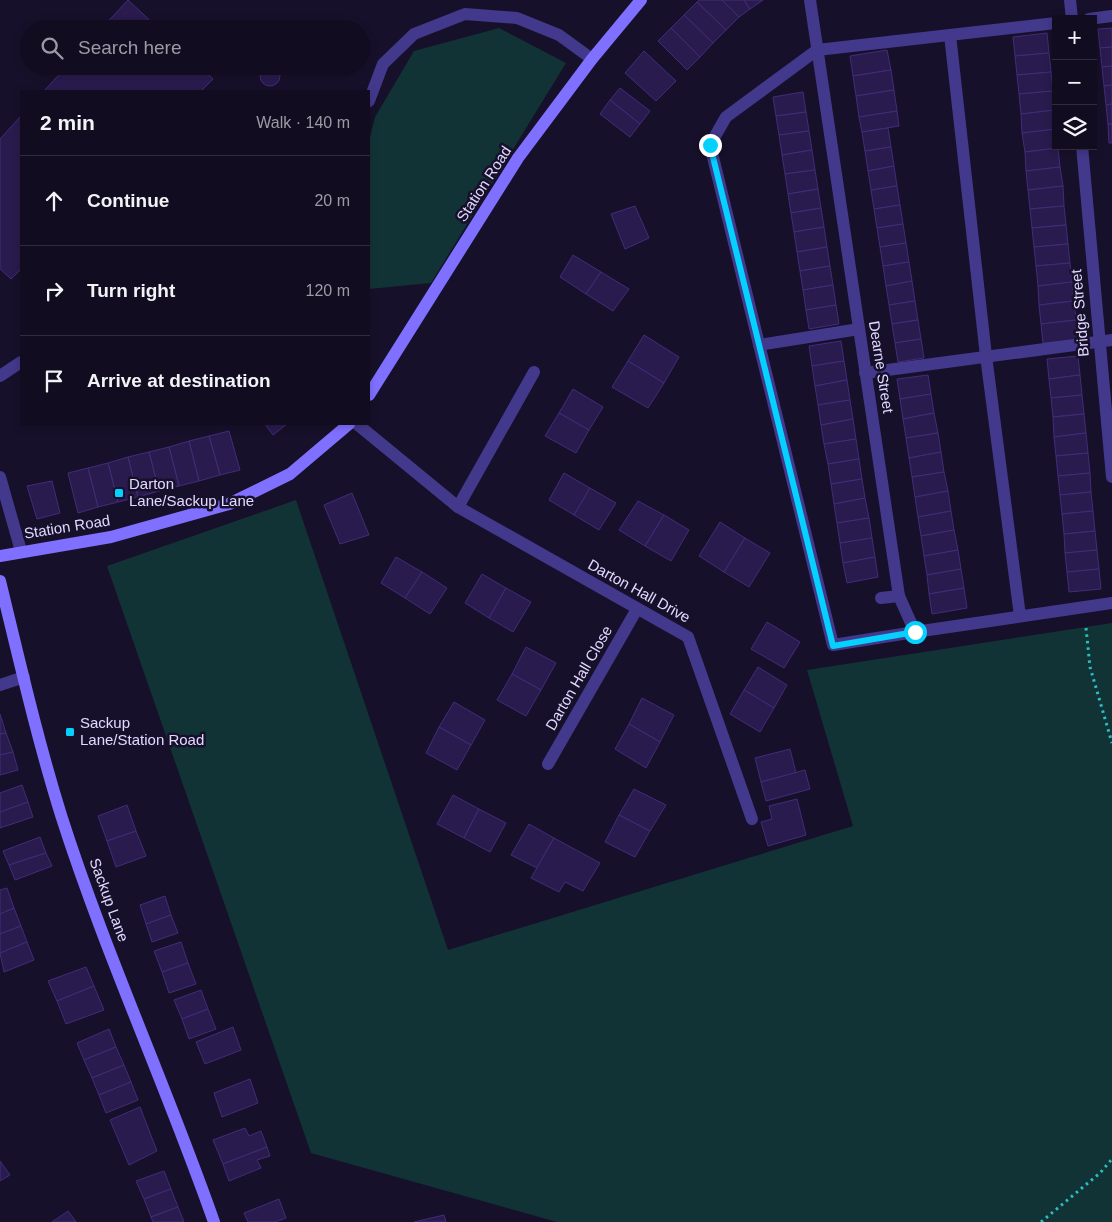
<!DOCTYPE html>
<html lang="en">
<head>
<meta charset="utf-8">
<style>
	:root { --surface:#110c20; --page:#1e1a2d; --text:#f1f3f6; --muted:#9c9ba5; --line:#302c3e }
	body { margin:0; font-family:Arial,sans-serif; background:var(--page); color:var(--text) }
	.controls { position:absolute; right:15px; top:15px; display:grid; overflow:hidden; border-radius:0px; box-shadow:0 2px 8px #0003 }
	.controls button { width:45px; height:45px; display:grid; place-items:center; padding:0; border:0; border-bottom:1px solid var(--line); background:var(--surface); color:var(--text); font:25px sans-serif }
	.stop { position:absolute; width:15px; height:15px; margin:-11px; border:4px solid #05d1ff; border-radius:50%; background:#fff }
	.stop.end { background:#05d1ff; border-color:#fff; box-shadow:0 1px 5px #0008 }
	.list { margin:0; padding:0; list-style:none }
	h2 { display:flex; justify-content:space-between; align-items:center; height:65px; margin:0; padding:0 20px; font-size:21px }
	h2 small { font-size:16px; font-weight:400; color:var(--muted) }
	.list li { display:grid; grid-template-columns:32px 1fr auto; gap:15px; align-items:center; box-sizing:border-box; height:90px; padding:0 20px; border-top:1px solid var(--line) }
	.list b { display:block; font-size:19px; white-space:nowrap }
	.list em { font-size:16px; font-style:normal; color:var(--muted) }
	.icon { flex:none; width:28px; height:28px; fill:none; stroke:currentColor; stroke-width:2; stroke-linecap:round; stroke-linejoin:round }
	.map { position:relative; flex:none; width:1112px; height:1222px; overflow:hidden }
	.search { position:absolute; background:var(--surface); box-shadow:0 2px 8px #0003; left:20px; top:20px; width:350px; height:55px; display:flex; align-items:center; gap:12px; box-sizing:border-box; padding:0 18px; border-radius:28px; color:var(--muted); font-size:19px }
	.panel { position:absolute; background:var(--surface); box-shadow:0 2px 8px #0003; left:20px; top:90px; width:350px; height:335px; border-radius:0px }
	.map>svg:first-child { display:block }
	.green { fill:#123335 }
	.building { fill:#291b4d; stroke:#422c7a }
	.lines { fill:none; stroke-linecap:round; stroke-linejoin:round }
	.path { stroke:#2bbec2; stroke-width:3; stroke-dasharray:2.5 4; stroke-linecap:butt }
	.lane { stroke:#43398c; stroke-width:12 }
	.street { stroke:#43398c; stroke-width:12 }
	.secondary { stroke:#8070ff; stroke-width:12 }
	.route { stroke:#05d1ff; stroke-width:6 }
	.poi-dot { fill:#05d1ff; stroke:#17102b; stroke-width:2 }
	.labels { text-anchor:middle; stroke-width:5; stroke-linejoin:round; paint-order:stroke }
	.street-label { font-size:15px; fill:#e1d9ff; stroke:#17102b }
	.poi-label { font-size:15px; fill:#e1d9ff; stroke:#17102b; text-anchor:start }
</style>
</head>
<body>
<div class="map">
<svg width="1112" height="1222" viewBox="0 0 1112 1222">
	<rect width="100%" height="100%" fill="#17102b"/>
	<g class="green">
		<path d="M499,28L566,63L431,283L369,289V141L375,117L414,51Z"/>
		<path d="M296,500L448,950L853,826L807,670L1112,623V1222H557L311,1153L107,566Z"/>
	</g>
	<g class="building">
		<path d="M128,0L159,29H101Z"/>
		<path d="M699,0H722L739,17L726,30L697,2Z"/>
		<path d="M722,0H744L750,9L739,17Z"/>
		<path d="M744,0H763L750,9Z"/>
		<path d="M697,2L726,30L713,43L684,15Z"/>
		<path d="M684,15L713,43L700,57L671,28Z"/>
		<path d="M671,28L700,57L687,70L658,41Z"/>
		<path d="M1112,28V47L1100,48L1098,29Z"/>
		<path d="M1047,33L1049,53L1015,56L1013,37Z"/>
		<path d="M1112,47V66L1102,67L1100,48Z"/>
		<path d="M887,50L891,70L853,76L850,56Z"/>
		<path d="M644,51L676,81L656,101L625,73Z"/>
		<path d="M1049,53L1051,72L1017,75L1015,56Z"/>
		<path d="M67,66H200L213,79L201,91H44Z"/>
		<path d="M1112,66V85L1104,86L1102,67Z"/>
		<circle cx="270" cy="76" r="10"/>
		<path d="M891,70L894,90L856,96L853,76Z"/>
		<path d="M1051,72L1053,91L1019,94L1017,75Z"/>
		<path d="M1112,85V104L1106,105L1104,86Z"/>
		<path d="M620,88L650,111L640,124L610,100Z"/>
		<path d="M894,90L897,111L859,117L856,96Z"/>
		<path d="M1053,91L1055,110L1021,114L1019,94Z"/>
		<path d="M803,92L806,112L776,116L773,97Z"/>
		<path d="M610,100L640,124L630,137L600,114Z"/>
		<path d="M1112,104V124H1108L1106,105Z"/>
		<path d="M1055,110L1056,129L1022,133L1021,114Z"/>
		<path d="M897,111L899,126L862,132L859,117Z"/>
		<path d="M806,112L809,131L779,135L776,116Z"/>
		<path d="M21,116V269L11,279L0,269V139Z"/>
		<path d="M1108,124H1112V143H1109Z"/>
		<path d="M888,128L891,147L865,151L862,132Z"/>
		<path d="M1056,129V146L1058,148L1025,152L1022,133Z"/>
		<path d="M809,131L812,150L782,155L779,135Z"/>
		<path d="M891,147L894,166L868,171L865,151Z"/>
		<path d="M1058,148L1060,167L1026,171L1025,152Z"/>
		<path d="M812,150L815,170L785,174L782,155Z"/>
		<path d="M894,166L897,186L871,190L868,171Z"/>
		<path d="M1060,167L1063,186L1028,190L1026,171Z"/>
		<path d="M815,170L818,189L788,194L785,174Z"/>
		<path d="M897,186L900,205L874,209L871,190Z"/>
		<path d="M1063,186L1064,206L1030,209L1028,190Z"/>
		<path d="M818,189L821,208L791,213L788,194Z"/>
		<path d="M900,205L903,224L877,228L874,209Z"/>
		<path d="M635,206L649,238L625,249L611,214Z"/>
		<path d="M1064,206L1066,225L1032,228L1030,209Z"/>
		<path d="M821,208L824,227L794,232L791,213Z"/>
		<path d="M903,224L906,243L880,247L877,228Z"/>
		<path d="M1066,225L1068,244L1034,247L1032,228Z"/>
		<path d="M824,227L827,247L797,252L794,232Z"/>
		<path d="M906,243L909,262L883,266L880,247Z"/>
		<path d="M1068,244L1070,263L1036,266L1034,247Z"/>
		<path d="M827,247L830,266L800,271L797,252Z"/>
		<path d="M573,255L601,272L586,294L560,277Z"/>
		<path d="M909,262L912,281L886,286L883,266Z"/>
		<path d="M1070,263L1072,282L1038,286L1036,266Z"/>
		<path d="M830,266L833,285L803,290L800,271Z"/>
		<path d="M601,272L629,289L613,311L586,294Z"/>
		<path d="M912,281L915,301L889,305L886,286Z"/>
		<path d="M1072,282L1074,301L1039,305L1038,286Z"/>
		<path d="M833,285L836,305L806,310L803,290Z"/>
		<path d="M915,301L918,320L892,324L889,305Z"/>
		<path d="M1074,301L1076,320L1041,324L1039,305Z"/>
		<path d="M836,305L839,324L809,329L806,310Z"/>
		<path d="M918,320L921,339L895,343L892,324Z"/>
		<path d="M1076,320L1078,340L1043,343L1041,324Z"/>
		<path d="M644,335L679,357L664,383L628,361Z"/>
		<path d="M921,339L924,358L898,362L895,343Z"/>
		<path d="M841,341L844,361L812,366L809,346Z"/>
		<path d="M1078,356L1080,375L1049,379L1047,359Z"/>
		<path d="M628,361L664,383L648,408L612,387Z"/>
		<path d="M844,361L847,380L815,386L812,366Z"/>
		<path d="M928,375L931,394L900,399L897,379Z"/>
		<path d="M1080,375L1082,395L1051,398L1049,379Z"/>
		<path d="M847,380L850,400L818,405L815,386Z"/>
		<path d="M573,389L603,407L589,430L559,413Z"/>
		<path d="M931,394L934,413L903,419L900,399Z"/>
		<path d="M1082,395L1084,414L1053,417L1051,398Z"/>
		<path d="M850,400L853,419L821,425L818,405Z"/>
		<path d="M559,413L589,430L576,453L545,436Z"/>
		<path d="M934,413L938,433L906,438L903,419Z"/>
		<path d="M1084,414L1086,433L1054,437L1053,417Z"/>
		<path d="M853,419L856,439L824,444L821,425Z"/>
		<path d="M265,424H287L273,435Z"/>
		<path d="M229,431L240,470L220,475L209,436Z"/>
		<path d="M938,433L941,452L909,458L906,438Z"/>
		<path d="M1086,433L1088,453L1056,456L1054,437Z"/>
		<path d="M209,436L220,475L199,481L189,441Z"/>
		<path d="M856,439L859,459L828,464L824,444Z"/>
		<path d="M189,441L199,481L179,486L169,447Z"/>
		<path d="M169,447L179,486L159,491L149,452Z"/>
		<path d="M149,452L159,491L138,497L128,457Z"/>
		<path d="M941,452L944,472L912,477L909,458Z"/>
		<path d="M1088,453L1090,473L1058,476L1056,456Z"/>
		<path d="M128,457L138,497L118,502L108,463Z"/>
		<path d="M859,459L862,479L831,484L828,464Z"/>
		<path d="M108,463L118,502L98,507L88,468Z"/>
		<path d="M88,468L98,507L78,513L68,473Z"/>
		<path d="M944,472L948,491L915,497L912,477Z"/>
		<path d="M564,473L590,488L574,515L549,500Z"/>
		<path d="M1090,473L1091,492L1060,495L1058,476Z"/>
		<path d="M862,479L865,498L834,504L831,484Z"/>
		<path d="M52,481L60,513L37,519L27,486Z"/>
		<path d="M590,488L616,503L599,530L574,515Z"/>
		<path d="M948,491L951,511L918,517L915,497Z"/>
		<path d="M1091,492L1093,511L1062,514L1060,495Z"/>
		<path d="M352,493L369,535L340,544L324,505Z"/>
		<path d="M865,498L869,518L837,523L834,504Z"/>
		<path d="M638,501L664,515L645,546L619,530Z"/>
		<path d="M951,511L954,530L921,536L918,517Z"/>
		<path d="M1093,511L1095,531L1064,534L1062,514Z"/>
		<path d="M664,515L689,530L671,561L645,546Z"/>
		<path d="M869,518L872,538L840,543L837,523Z"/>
		<path d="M720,522L745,538L724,572L699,556Z"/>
		<path d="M954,530L958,550L924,556L921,536Z"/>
		<path d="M1095,531L1097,550L1065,553L1064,534Z"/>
		<path d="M745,538L770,553L749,587L724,572Z"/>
		<path d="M872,538L875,557L843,563L840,543Z"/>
		<path d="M958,550L961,569L927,575L924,556Z"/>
		<path d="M1097,550L1099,569L1067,572L1065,553Z"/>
		<path d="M396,557L422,572L405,598L381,583Z"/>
		<path d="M875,557L878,577L847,583L843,563Z"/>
		<path d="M961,569L964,588L929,594L927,575Z"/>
		<path d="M1099,569L1101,589L1069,592L1067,572Z"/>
		<path d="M422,572L447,588L430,614L405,598Z"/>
		<path d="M482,574L506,588L489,618L465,603Z"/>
		<path d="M506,588L531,602L513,632L489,618Z"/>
		<path d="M964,588L967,608L932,614L929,594Z"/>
		<path d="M767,622L800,642L784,668L751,649Z"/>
		<path d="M526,647L556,663L541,690L512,674Z"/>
		<path d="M758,667L787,685L774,708L744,690Z"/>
		<path d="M512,674L541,690L526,716L497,700Z"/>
		<path d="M744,690L774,708L760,732L730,714Z"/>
		<path d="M642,698L674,715L660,742L629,724Z"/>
		<path d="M454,702L485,720L471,745L439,727Z"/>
		<path d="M0,714L6,733L0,734Z"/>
		<path d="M629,724L660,742L646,768L615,749Z"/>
		<path d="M439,727L471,745L457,770L426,753Z"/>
		<path d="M6,733L13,752L0,755V734Z"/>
		<path d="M790,749L796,773L761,782L755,758Z"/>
		<path d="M13,752L18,770L0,775V755Z"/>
		<path d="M805,770L810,789L766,801L761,782Z"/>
		<path d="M22,785L28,802L0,812V793Z"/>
		<path d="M634,789L666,805L650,831L619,815Z"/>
		<path d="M453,795L479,809L464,838L437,824Z"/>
		<path d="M797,799L806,835L768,846L761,822L772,819L769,806Z"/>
		<path d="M28,802L33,817L0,828V812Z"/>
		<path d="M127,805L136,831L107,841L98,816Z"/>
		<path d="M479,809L506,823L490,852L464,838Z"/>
		<path d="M619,815L650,831L635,857L605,842Z"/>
		<path d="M529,824L554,838L537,868L511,855Z"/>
		<path d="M136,831L146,856L116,867L107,841Z"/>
		<path d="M40,837L46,853L9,865L3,851Z"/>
		<path d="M554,838L600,863L583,891L565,882L559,892L531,878Z"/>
		<path d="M46,853L52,866L15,880L9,865Z"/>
		<path d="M7,888L14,908L0,914V890Z"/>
		<path d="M165,896L171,915L146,924L140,905Z"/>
		<path d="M14,908L21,926L0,934V914Z"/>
		<path d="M171,915L178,933L152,942L146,924Z"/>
		<path d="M21,926L27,942L0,953V934Z"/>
		<path d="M27,942L34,960L4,972L0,953Z"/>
		<path d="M181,942L188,963L162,972L154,951Z"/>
		<path d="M188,963L196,984L169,993L162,972Z"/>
		<path d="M86,967L94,986L57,1001L48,981Z"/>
		<path d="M94,986L104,1010L66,1024L57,1001Z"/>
		<path d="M201,990L208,1009L182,1019L174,1000Z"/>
		<path d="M208,1009L216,1029L189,1039L182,1019Z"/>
		<path d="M233,1027L241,1050L205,1064L196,1042Z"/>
		<path d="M109,1029L116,1047L84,1060L77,1043Z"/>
		<path d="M116,1047L124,1065L92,1078L84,1060Z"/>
		<path d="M124,1065L131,1082L99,1095L92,1078Z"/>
		<path d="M250,1079L258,1103L222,1117L214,1093Z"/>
		<path d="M131,1082L138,1100L106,1113L99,1095Z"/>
		<path d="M140,1107L157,1151L129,1165L110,1120Z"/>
		<path d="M245,1128L249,1136L261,1131L267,1147L223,1164L213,1140Z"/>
		<path d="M267,1147L270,1156L257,1160L261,1168L229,1181L223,1164Z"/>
		<path d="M0,1161L10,1175L0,1181Z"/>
		<path d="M164,1171L171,1189L144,1199L136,1181Z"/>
		<path d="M171,1189L178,1207L151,1217L144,1199Z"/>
		<path d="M279,1199L286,1218L275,1222H248L244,1213Z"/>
		<path d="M178,1207L184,1222H153L151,1217Z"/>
		<path d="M68,1211L76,1222H52Z"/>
		<path d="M444,1215L446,1222H414Z"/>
	</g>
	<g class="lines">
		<g class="path">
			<path d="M1086,628L1090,667L1112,743"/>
			<path d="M1041,1222L1100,1173L1112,1159"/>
		</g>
		<g class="lane">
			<path d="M1089,19L1112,16"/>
			<path d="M950,35L986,356L1020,616"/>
			<path d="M369,101L383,64L414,34L465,14L517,18L559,35L592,59"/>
			<path d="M759,345L859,329"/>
			<path d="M865,373L1112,340"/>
			<path d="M0,376L21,362"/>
			<path d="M0,477L21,551"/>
			<path d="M881,598L899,596"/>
			<path d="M915,632L833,645L710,145L726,117L817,50L1056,23"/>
			<path d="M0,685L24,677"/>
		</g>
		<g class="street">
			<path d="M810,0L899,596L915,632L1112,603"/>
			<path d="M1070,0L1072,19"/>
			<path d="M1082,146L1112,477"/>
			<path d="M357,424L458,507L688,637L752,819"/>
			<path d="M458,507L534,372"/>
			<path d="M548,764L637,609"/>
		</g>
		<g class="secondary">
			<path d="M369,395L518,158L592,59L641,0"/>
			<path d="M0,556L111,537L229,504L290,474L349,424"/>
			<path d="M0,581C19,659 37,738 61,815C105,953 166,1085 214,1222"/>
		</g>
	</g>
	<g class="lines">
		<path class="route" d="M710,145L833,646L915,632"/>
	</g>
	<g class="poi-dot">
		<rect x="114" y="488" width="10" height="10" rx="2.5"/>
		<rect x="65" y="727" width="10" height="10" rx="2.5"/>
	</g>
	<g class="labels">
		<g class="street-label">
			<text transform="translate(484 184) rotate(-57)" y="5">Station Road</text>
			<text transform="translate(1080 313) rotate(-95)" y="5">Bridge Street</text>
			<text transform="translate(881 367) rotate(81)" y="5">Dearne Street</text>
			<text transform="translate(67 527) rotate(-9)" y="5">Station Road</text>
			<text transform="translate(639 591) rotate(29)" y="5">Darton Hall Drive</text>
			<text transform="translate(579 678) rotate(-60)" y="5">Darton Hall Close</text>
			<text transform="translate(109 900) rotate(70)" y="5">Sackup Lane</text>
		</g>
		<g class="poi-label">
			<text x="129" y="489">Darton<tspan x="129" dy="17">Lane/Sackup Lane</tspan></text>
			<text x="80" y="728">Sackup<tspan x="80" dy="17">Lane/Station Road</tspan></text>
		</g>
	</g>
</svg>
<div class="controls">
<button>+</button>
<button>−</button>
<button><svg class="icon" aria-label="layers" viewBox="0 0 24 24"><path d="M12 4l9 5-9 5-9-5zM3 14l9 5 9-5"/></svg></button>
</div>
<div class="stop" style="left:915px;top:632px"></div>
<div class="stop end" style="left:710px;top:145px"></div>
<div class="search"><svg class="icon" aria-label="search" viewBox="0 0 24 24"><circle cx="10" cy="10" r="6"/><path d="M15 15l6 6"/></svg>Search here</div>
<section class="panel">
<h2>2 min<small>Walk · 140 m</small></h2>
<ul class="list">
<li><svg class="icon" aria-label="ahead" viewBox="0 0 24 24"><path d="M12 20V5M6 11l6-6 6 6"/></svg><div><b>Continue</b></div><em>20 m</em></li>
<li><svg class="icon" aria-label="right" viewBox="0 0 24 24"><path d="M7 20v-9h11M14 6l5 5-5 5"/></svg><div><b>Turn right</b></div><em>120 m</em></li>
<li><svg class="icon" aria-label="arrive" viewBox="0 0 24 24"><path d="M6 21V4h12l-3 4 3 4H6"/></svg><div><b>Arrive at destination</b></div></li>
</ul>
</section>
</div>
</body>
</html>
